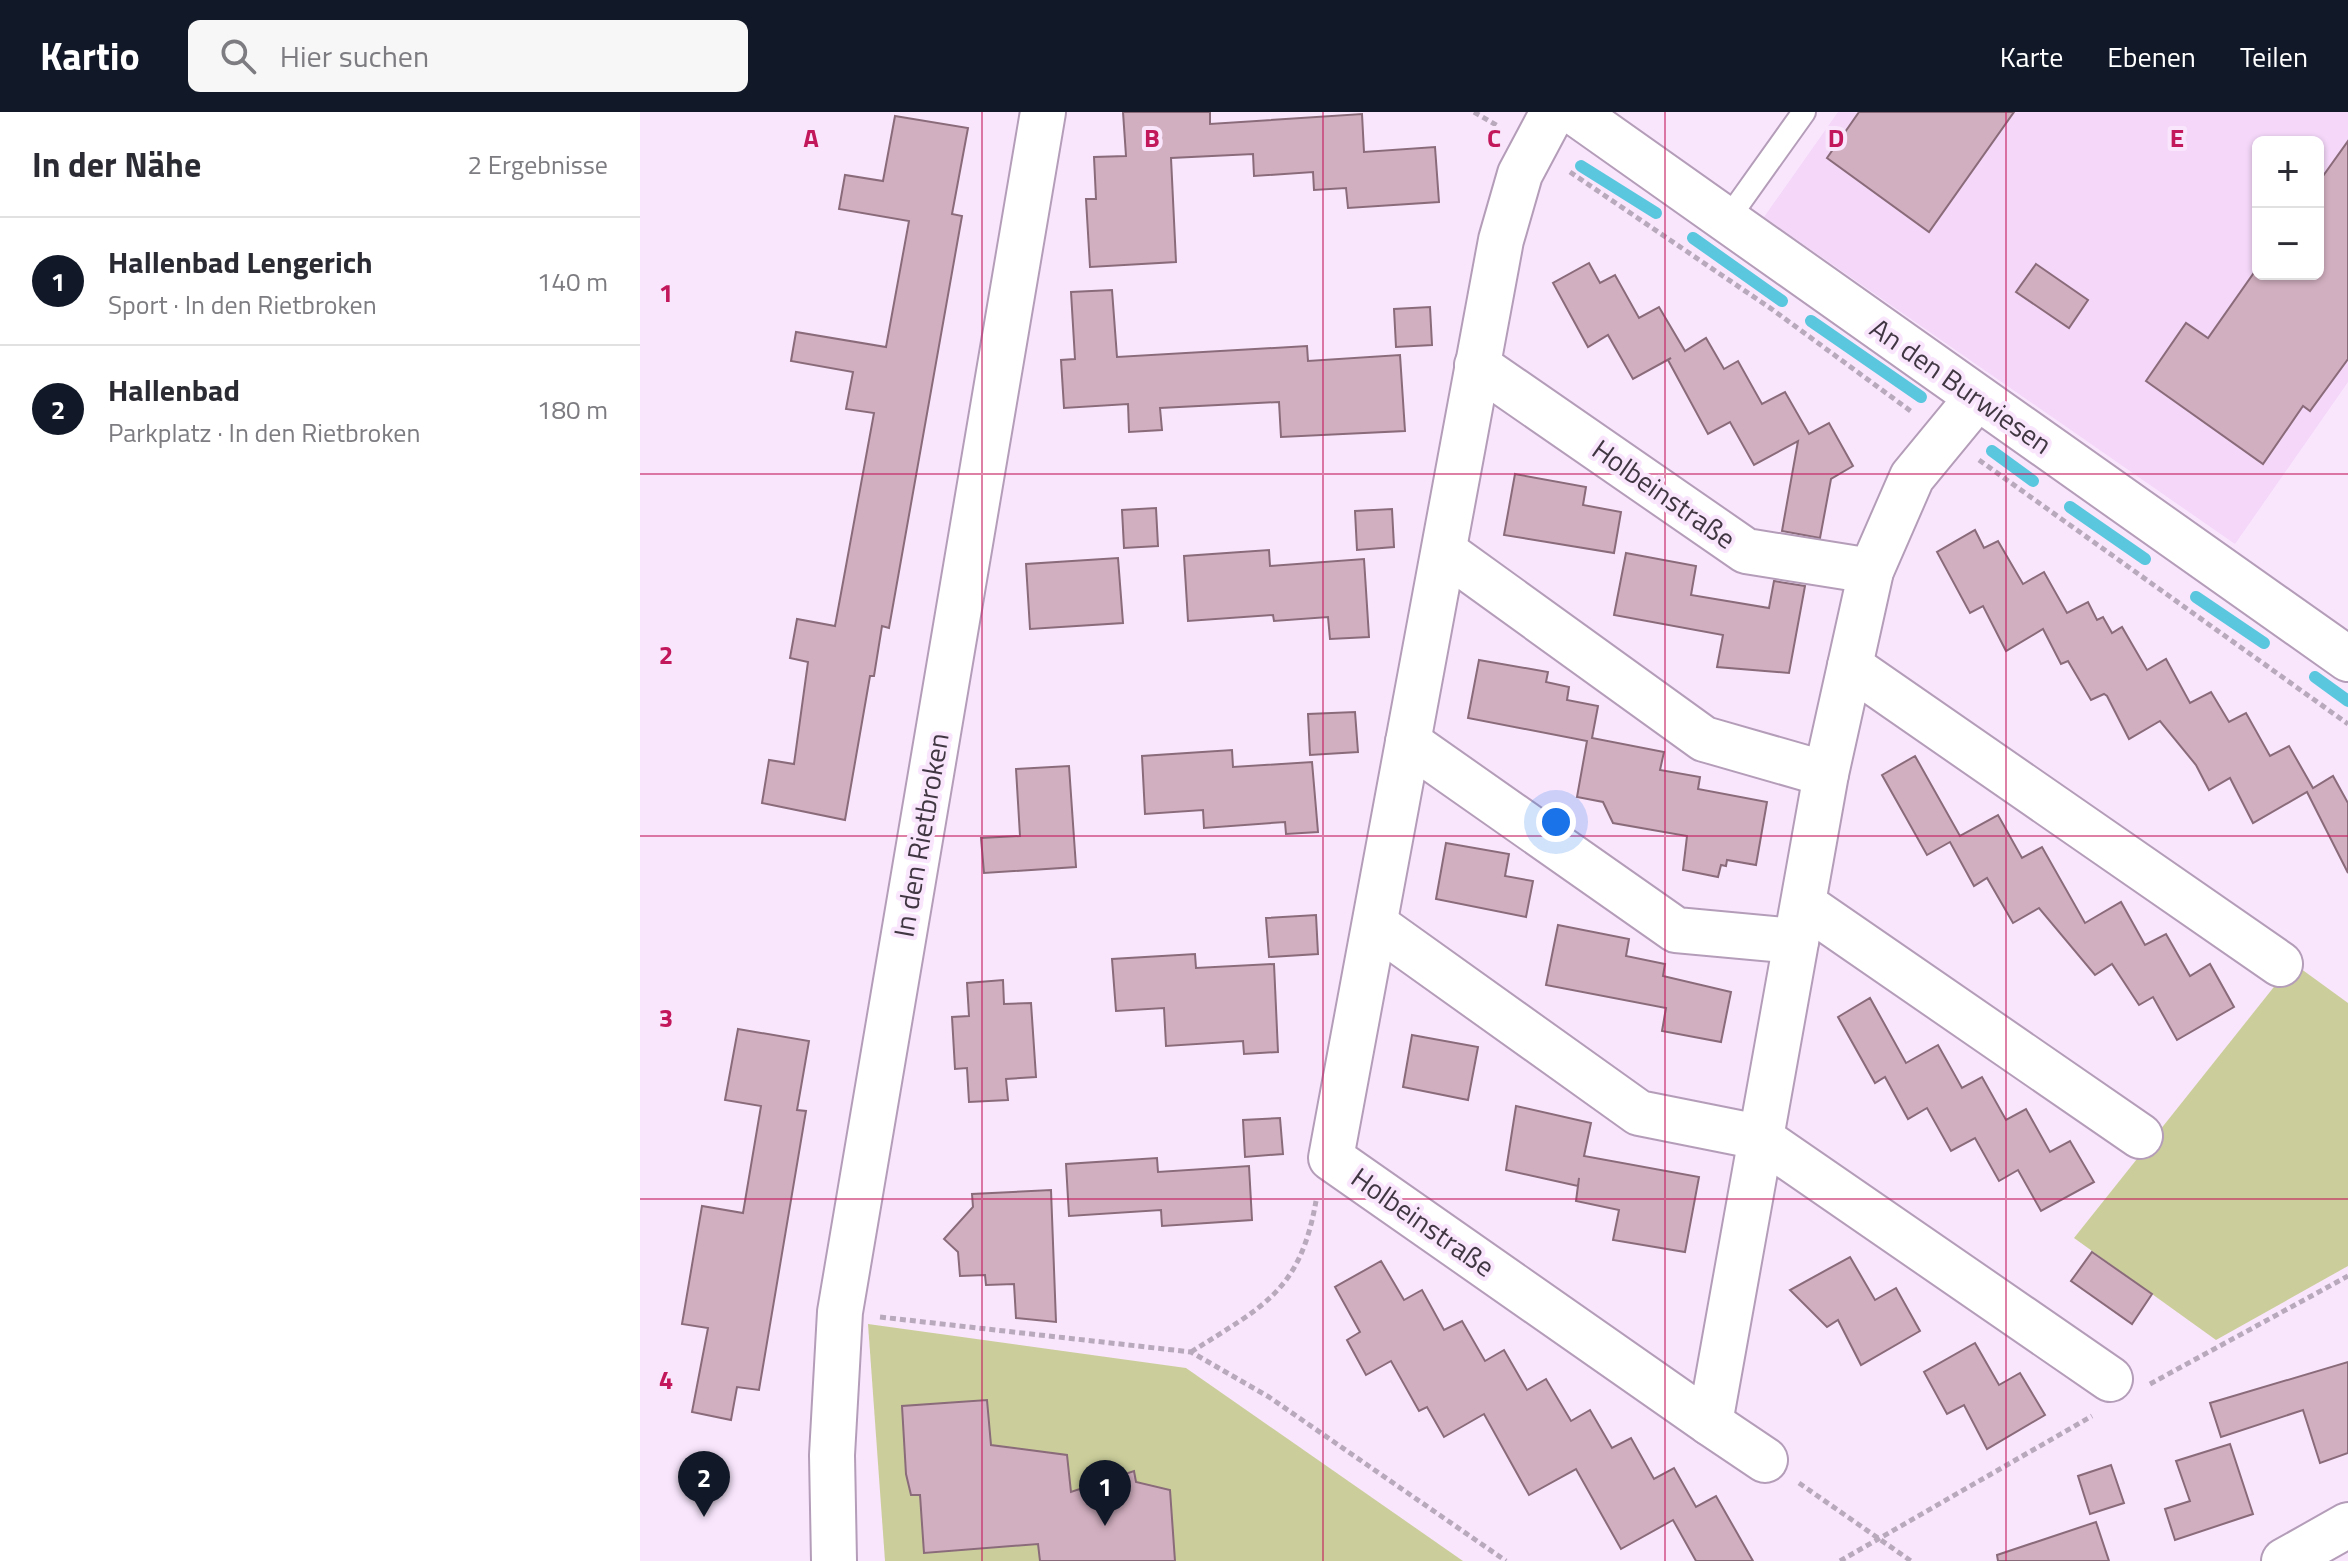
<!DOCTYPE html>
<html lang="de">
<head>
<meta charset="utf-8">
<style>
	:root { --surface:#fff; --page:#f7f7f7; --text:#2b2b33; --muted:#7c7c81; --line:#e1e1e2; --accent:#111827 }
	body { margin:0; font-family:"Titillium Web",sans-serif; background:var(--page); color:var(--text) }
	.controls { position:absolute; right:24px; top:24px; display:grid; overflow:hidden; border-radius:12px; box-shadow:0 2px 6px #0004 }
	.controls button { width:72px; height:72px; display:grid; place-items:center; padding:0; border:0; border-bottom:2px solid var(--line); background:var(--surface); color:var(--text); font:40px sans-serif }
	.you { position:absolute; left:916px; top:710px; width:28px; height:28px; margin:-20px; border:6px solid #fff; border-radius:50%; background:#1a73e8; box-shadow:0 0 0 12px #1a73e833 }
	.badge { display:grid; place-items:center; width:52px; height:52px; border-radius:50%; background:var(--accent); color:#fff; font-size:26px; font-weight:700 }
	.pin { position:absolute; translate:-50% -66px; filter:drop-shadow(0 2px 4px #0008) }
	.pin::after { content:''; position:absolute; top:42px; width:28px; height:24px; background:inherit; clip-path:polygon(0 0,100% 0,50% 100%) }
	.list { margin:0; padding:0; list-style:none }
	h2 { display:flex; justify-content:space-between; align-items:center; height:104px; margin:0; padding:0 32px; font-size:34px }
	h2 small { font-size:26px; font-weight:400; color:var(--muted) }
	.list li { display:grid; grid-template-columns:52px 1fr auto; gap:24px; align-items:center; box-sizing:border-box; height:128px; padding:0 32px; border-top:2px solid var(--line) }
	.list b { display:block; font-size:30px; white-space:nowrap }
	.list p { margin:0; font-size:26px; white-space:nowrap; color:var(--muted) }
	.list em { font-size:26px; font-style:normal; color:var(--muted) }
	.icon { flex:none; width:44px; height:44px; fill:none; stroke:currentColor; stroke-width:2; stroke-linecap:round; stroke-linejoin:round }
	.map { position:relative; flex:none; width:1708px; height:1449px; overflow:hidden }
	header { display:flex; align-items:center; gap:48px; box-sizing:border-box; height:112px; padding:0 40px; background:var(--accent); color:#fff }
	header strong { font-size:38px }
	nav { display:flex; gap:44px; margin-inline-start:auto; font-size:28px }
	.search { width:560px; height:72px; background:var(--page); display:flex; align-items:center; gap:20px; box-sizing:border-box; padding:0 28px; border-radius:12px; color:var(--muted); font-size:30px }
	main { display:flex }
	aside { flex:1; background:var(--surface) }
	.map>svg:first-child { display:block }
	.built { fill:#f4d7f9; fill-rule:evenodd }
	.green { fill:#cbce9b }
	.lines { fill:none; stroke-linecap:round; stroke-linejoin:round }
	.stream { stroke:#5bc7df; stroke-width:12 }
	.building { fill:#d2afc0; stroke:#8a6b7a; stroke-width:2 }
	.lane-casing { stroke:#b49db8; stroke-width:26 }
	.street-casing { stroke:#b49db8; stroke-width:48 }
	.path { stroke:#b9a9bc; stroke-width:5; stroke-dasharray:6 4; stroke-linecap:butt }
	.lane { stroke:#fff; stroke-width:22 }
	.street { stroke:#fff; stroke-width:44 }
	.grid { fill:none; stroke:#c2185b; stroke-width:2; stroke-opacity:0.55 }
	.labels { text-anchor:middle; stroke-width:8; stroke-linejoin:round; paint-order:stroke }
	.street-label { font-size:28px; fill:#413743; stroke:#f9e6fd }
	.grid-label { font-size:26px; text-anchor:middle; font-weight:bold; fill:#c2185b; stroke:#f9e6fd; stroke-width:8; stroke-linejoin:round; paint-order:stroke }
</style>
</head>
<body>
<header>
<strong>Kartio</strong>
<div class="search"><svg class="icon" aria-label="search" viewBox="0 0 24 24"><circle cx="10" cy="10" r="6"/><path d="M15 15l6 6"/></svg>Hier suchen</div>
<nav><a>Karte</a><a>Ebenen</a><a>Teilen</a></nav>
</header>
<main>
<aside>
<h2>In der Nähe<small>2 Ergebnisse</small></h2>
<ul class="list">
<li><span class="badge">1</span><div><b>Hallenbad Lengerich</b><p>Sport · In den Rietbroken</p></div><em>140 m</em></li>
<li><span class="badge">2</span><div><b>Hallenbad</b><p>Parkplatz · In den Rietbroken</p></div><em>180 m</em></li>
</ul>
</aside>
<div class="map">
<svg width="1708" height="1449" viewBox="0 0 1708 1449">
	<rect width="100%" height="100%" fill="#f9e6fd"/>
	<path class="built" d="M1198,0H1708V270L1595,432L1124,105ZM1618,30H1678V162H1618Z"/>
	<g class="green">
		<path d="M1653,851L1708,891V1154L1576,1228L1434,1126Z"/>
		<path d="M228,1212L546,1256L823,1449H245Z"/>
	</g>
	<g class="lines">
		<g class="stream">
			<path d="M941,54L1016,101"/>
			<path d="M1053,126L1142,189"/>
			<path d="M1171,209L1281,285"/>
			<path d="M1352,339L1393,369"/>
			<path d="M1430,395L1505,447"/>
			<path d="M1556,485L1624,531"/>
			<path d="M1675,565L1708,589"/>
		</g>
	</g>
	<g class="building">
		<path d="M483,0H570V12L722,2L724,40L795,35L799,90L708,96L706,76L674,78L673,60L614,64L613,42L531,46L536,150L450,155L446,87H456L454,45L486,44Z"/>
		<path d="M1219,0H1374L1289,120L1187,46Z"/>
		<path d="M255,4L328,16L312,102L322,104L249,516L242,514L234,564H230L205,708L122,691L129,648L154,652L168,550L150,546L157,507L195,514L234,301L206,297L213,260L151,249L156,220L246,235L269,109L199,97L205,63L243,69Z"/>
		<path d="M1708,29V247L1670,299L1663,294L1623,352L1506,269L1546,211L1568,226L1618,155V162H1678V71Z"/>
		<path d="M949,151L960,171L975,163L999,206L1019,195L1045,239L1066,226L1084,257L1098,249L1122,292L1145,280L1169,322L1189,311L1213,354L1191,367L1180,426L1142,419L1158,329L1114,353L1090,310L1068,322L1028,248L1031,246L993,267L968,223L948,235L913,171Z"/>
		<path d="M1396,152L1448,188L1429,216L1376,180Z"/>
		<path d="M472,178L477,245L667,234L668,249L760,243L765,319L641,325L639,290L520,296L522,318L489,320L488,292L424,296L421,248L435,247L431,180Z"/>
		<path d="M790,195L792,233L756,235L754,197Z"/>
		<path d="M875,362L946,375L943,393L981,400L974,441L864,423Z"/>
		<path d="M516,396L518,434L484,436L482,398Z"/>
		<path d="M752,397L754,435L717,438L715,399Z"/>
		<path d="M1335,418L1344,436L1358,429L1383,472L1404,460L1427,501L1448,490L1457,508L1463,505L1472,521L1482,515L1507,558L1526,547L1550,591L1571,580L1589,610L1606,601L1630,644L1649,634L1673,676L1693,664L1708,691V761L1667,680L1613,711L1590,666L1569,678L1556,653L1520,609L1489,627L1467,584L1464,582L1451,588L1428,549L1421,552L1403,517L1366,539L1343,494L1330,501L1297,440Z"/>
		<path d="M629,438L630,454L724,447L729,525L690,527L688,505L634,509L633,503L548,509L544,444Z"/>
		<path d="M986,441L1056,454L1051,483L1129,496L1134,469L1165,474L1149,561L1077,555L1083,523L974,503Z"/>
		<path d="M478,446L483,511L390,517L386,452Z"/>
		<path d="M839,548L908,560L906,570L929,575L927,588L958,594L952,626L1024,640L1020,658L1060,665L1058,677L1127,690L1116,753L1087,748L1086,754L1081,753L1078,765L1043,758L1047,724L973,711L963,690L937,685L947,629L828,606Z"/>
		<path d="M715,600L718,640L670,643L668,602Z"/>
		<path d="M592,638L593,655L672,650L678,720L646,722L645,710L564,716L563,698L505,702L502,644Z"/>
		<path d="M1275,644L1320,724L1358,703L1382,746L1402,735L1445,811L1481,790L1505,833L1526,822L1550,864L1570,852L1594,895L1537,928L1513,885L1499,893L1472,852L1455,863L1399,796L1373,811L1347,766L1334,774L1310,730L1287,743L1242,663Z"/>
		<path d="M429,654L436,755L344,761L341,726L380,724L376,657Z"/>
		<path d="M806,731L869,742L865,764L893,769L886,805L796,787Z"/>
		<path d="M676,803L678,842L629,845L626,806Z"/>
		<path d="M918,813L989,827L986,844L1025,852L1023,864L1091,880L1081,930L1022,919L1026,896L906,873Z"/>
		<path d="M555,842L556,856L634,852L638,940L604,942L603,929L526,934L524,896L476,899L472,847Z"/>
		<path d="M363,868L364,892L391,891L396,965L366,967L368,988L329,990L327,956L315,957L312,905L329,904L327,871Z"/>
		<path d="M1230,886L1266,951L1298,933L1322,976L1342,965L1366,1008L1386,997L1410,1040L1430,1029L1454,1070L1401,1099L1378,1058L1359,1069L1335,1026L1311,1039L1287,996L1268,1007L1245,965L1235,971L1198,905Z"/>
		<path d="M98,917L169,929L157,998L166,999L119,1278L97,1275L91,1308L52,1300L68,1216L42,1212L62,1094L103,1101L121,994L85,988Z"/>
		<path d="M772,923L838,935L828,988L763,975Z"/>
		<path d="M876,994L951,1011L944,1044L1059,1065L1045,1140L973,1128L979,1098L936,1089L939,1066L938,1074L866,1058Z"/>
		<path d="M640,1006L643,1042L605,1045L603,1008Z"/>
		<path d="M517,1046L518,1060L609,1054L612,1108L522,1114L521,1098L429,1104L426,1052Z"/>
		<path d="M411,1078L416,1210L376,1206L374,1172L346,1173L345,1163L320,1164L318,1140L304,1127L333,1095L332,1082Z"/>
		<path d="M1452,1140L1512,1182L1492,1212L1431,1169Z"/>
		<path d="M1210,1145L1235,1188L1256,1176L1280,1219L1221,1253L1198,1208L1187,1215L1150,1178Z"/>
		<path d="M741,1149L764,1188L782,1178L804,1218L822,1209L845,1249L864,1238L887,1278L906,1267L931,1309L950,1298L972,1336L991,1326L1014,1367L1034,1356L1056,1395L1076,1384L1113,1449H1056L1033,1408L981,1437L936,1357L889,1383L844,1302L804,1325L787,1295L779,1299L751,1249L726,1263L707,1228L720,1220L695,1175Z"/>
		<path d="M1335,1231L1359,1273L1380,1261L1405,1303L1347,1337L1324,1293L1307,1302L1284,1260Z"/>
		<path d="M1708,1250V1341L1680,1351L1663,1298L1581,1325L1570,1291Z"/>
		<path d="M347,1288L351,1333L427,1343L431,1380L494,1359L496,1370L530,1378L535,1449H400L398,1432L284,1441L280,1383H271L266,1362L262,1294Z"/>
		<path d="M1590,1332L1613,1402L1535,1428L1525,1397L1550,1389L1536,1349Z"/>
		<path d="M1471,1353L1484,1391L1450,1402L1438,1364Z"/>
		<path d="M1456,1410L1469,1449H1358L1357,1443Z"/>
	</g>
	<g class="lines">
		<g class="lane-casing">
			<path id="lane" d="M1087,108L1164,0"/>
		</g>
		<g class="street-casing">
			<g id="street">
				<path d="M913,0L880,62L861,128L691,1046L1070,1311L1186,662L1231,459L1272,365L1337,286"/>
				<path d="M934,0L1708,547"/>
				<path d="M837,253L1106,439L1231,459"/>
				<path d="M805,440L1064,627L1186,662"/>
				<path d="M1210,554L1640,852"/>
				<path d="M768,630L1036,818L1156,829"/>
				<path d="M1165,793L1500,1024"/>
				<path d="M736,813L999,1001L1119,1025L1470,1267"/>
				<path d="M1070,1311L1125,1348"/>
				<path d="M194,1449L192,1343L200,1200L403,0"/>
				<path d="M1644,1449L1708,1413"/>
			</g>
		</g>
		<g class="path">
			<path d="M834,0L858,14"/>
			<path d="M930,60L1133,198L1272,300"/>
			<path d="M1339,348L1708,612"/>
			<path d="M240,1205L551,1240L629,1285L866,1449"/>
			<path d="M551,1240C623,1194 660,1180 676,1089"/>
			<path d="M1510,1272L1708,1164"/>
			<path d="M1159,1371L1271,1449"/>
			<path d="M1200,1449L1452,1304"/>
		</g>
		<use href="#lane" class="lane"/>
		<use href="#street" class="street"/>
	</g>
	<path class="grid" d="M342,0V1449M683,0V1449M1025,0V1449M1366,0V1449M0,362H1708M0,724H1708M0,1087H1708"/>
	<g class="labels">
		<g class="street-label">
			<text transform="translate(1321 274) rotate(35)" y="10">An den Burwiesen</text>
			<text transform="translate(1024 382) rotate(35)" y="10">Holbeinstraße</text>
			<text transform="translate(281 723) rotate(-80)" y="10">In den Rietbroken</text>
			<text transform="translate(783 1110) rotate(35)" y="10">Holbeinstraße</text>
		</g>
	</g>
	<g class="grid-label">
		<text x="171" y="35">A</text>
		<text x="512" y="35">B</text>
		<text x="854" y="35">C</text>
		<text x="1196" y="35">D</text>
		<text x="1537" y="35">E</text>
		<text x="26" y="190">1</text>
		<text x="26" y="552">2</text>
		<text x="26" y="915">3</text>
		<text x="26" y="1277">4</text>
	</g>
</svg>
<div class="controls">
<button>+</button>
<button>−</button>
</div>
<div class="you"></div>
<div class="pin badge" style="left:465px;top:1414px">1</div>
<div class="pin badge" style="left:64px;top:1405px">2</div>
</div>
</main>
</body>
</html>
